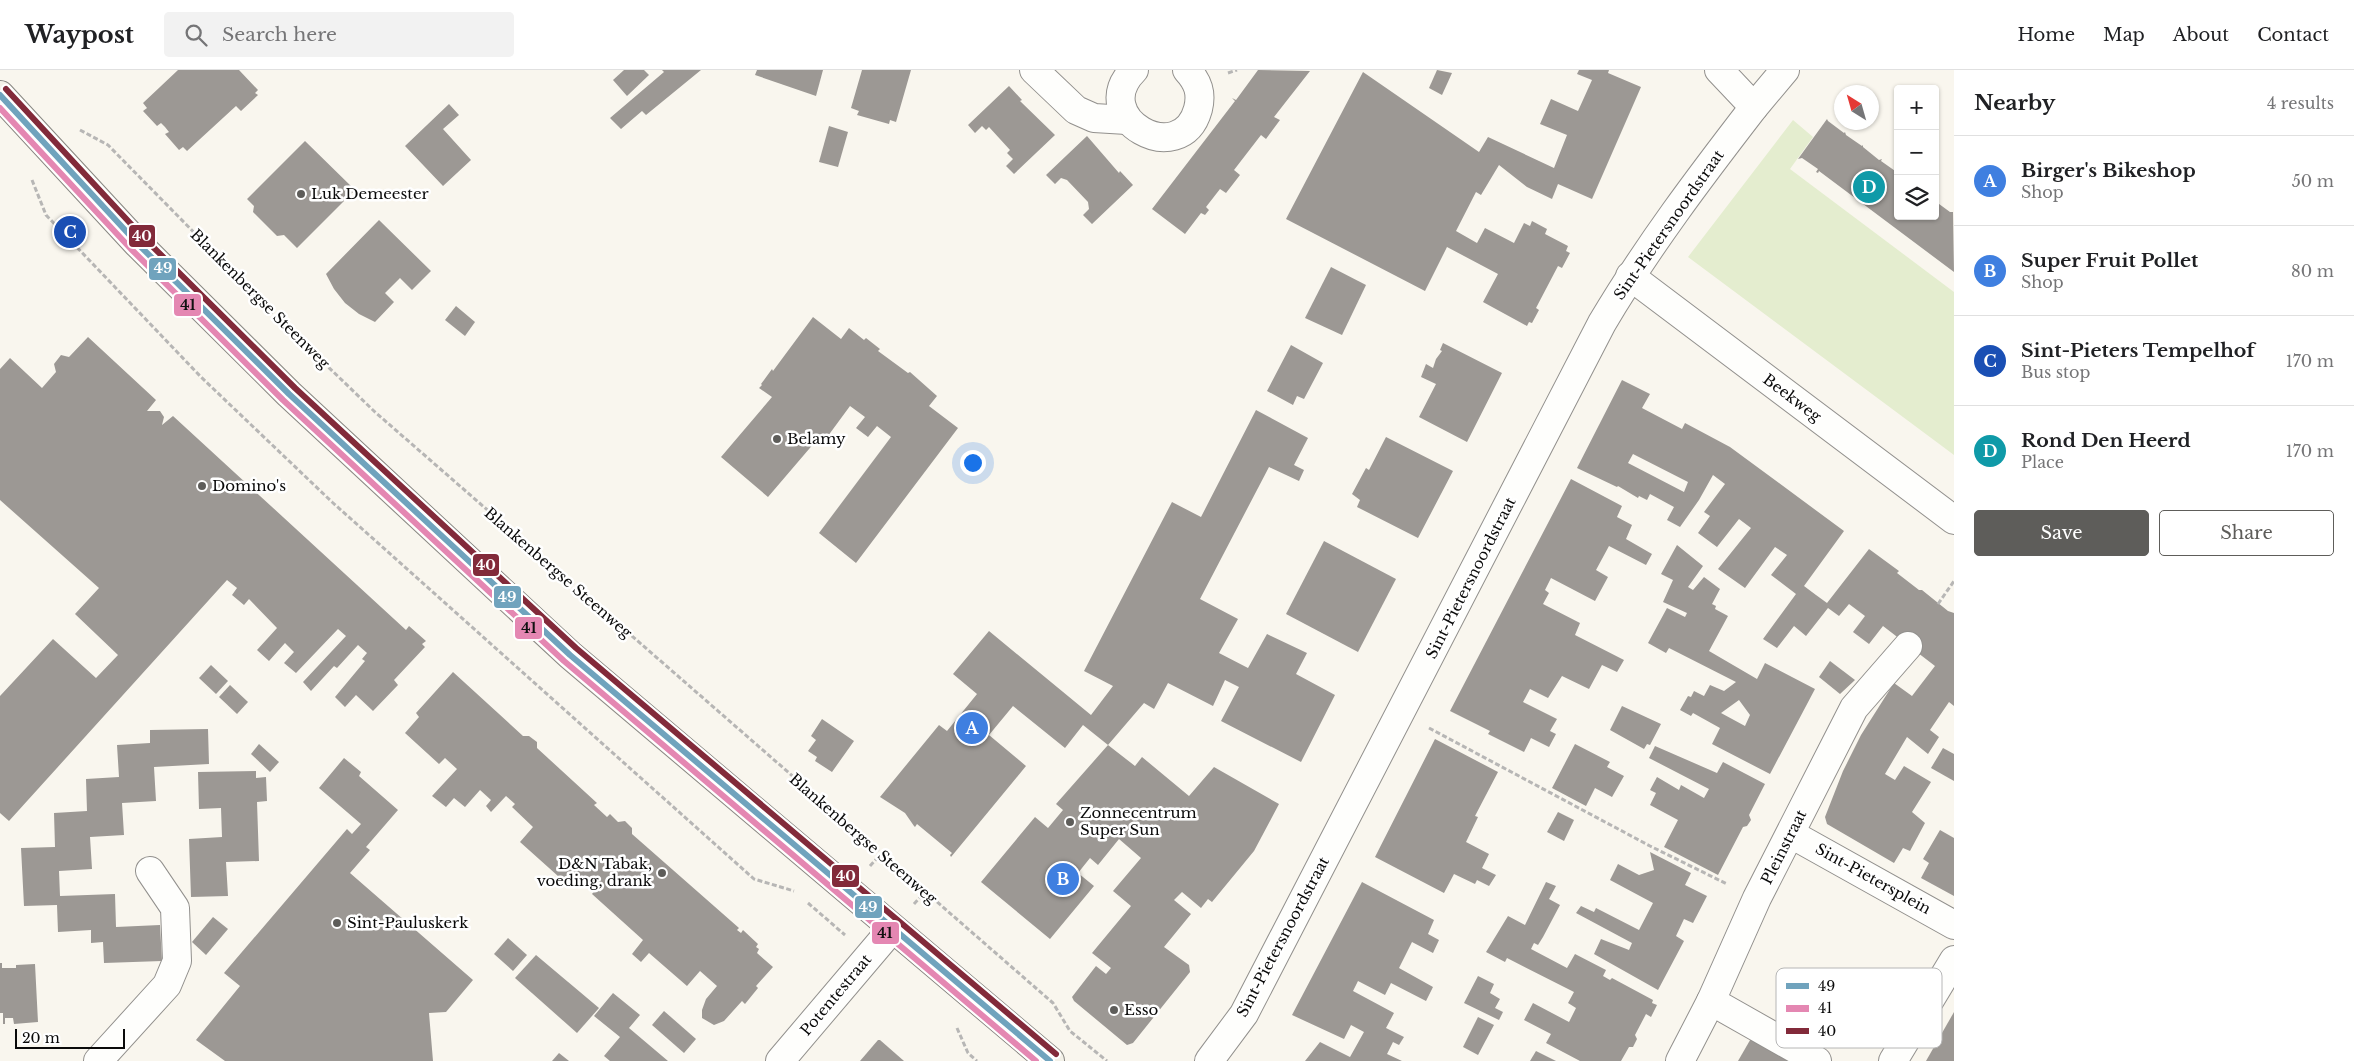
<!DOCTYPE html>
<html lang="en">
<head>
<meta charset="utf-8">
<style>
	:root { --surface:#fff; --page:#f2f2f2; --text:#202124; --muted:#757577; --line:#e0e0e0; --accent:#5e5d5a }
	body { margin:0; font-family:"Libre Baskerville",serif; background:var(--page); color:var(--text) }
	.controls { position:absolute; right:15px; top:15px; display:grid; overflow:hidden; border-radius:5px; box-shadow:0 1px 4px #0004 }
	.controls button { width:45px; height:45px; display:grid; place-items:center; padding:0; border:0; border-bottom:1px solid var(--line); background:var(--surface); color:var(--text); font:25px sans-serif }
	.compass { position:absolute; left:1834px; top:15px; width:45px; height:45px; border-radius:50%; background:var(--surface); box-shadow:0 1px 4px #0004; rotate:323deg }
	.scale { position:absolute; left:15px; bottom:12px; width:110px; box-sizing:border-box; padding-left:5px; border:2px solid #0a0a0a; border-top:0; font-size:14px; line-height:18px; white-space:nowrap; color:#0a0a0a; -webkit-text-stroke:4px #fff; paint-order:stroke }
	.you { position:absolute; left:972px; top:392px; width:18px; height:18px; margin:-12px; border:4px solid #fff; border-radius:50%; background:#1a73e8; box-shadow:0 0 0 8px #1a73e833 }
	.badge { display:grid; place-items:center; width:32px; height:32px; border-radius:50%; background:var(--accent); color:#fff; font-size:16px; font-weight:700 }
	.pin { position:absolute; translate:-50% -50%; border:2px solid #fff; box-shadow:0 1px 5px #0006 }
	.list { margin:0; padding:0; list-style:none }
	h2 { display:flex; justify-content:space-between; align-items:center; height:65px; margin:0; padding:0 20px; font-size:21px }
	h2 small { font-size:16px; font-weight:400; color:var(--muted) }
	.list li { display:grid; grid-template-columns:32px 1fr auto; gap:15px; align-items:center; box-sizing:border-box; height:90px; padding:0 20px; border-top:1px solid var(--line) }
	.list b { display:block; font-size:19px; white-space:nowrap }
	.list p { margin:0; font-size:16px; white-space:nowrap; color:var(--muted) }
	.list em { font-size:16px; font-style:normal; color:var(--muted) }
	.actions { display:flex; gap:10px; padding:15px 20px }
	.actions a { flex:1; padding:11px 0; border:1px solid var(--accent); border-radius:5px; text-align:center; font-size:18px; color:var(--accent) }
	.actions .main { background:var(--accent); color:#fff }
	.icon { flex:none; width:28px; height:28px; fill:none; stroke:currentColor; stroke-width:2; stroke-linecap:round; stroke-linejoin:round }
	.map { position:relative; flex:none; width:1954px; height:991px; overflow:hidden }
	header { display:flex; align-items:center; gap:30px; box-sizing:border-box; height:70px; padding:0 25px; background:var(--surface); border-bottom:1px solid var(--line) }
	header strong { font-size:24px }
	nav { display:flex; gap:28px; margin-inline-start:auto; font-size:18px }
	.search { width:350px; height:45px; background:var(--page); display:flex; align-items:center; gap:12px; box-sizing:border-box; padding:0 18px; border-radius:5px; color:var(--muted); font-size:19px }
	main { display:flex }
	aside { flex:1; background:var(--surface) }
	.map>svg:first-child { display:block }
	.green { fill:#e4edcf }
	.building { fill:#9c9894; fill-rule:evenodd }
	.lines { fill:none; stroke-linecap:round; stroke-linejoin:round }
	.minor-casing { stroke:#92908d; stroke-width:30 }
	.secondary-casing { stroke:#888783; stroke-width:30 }
	.path { stroke:#b7b6b5; stroke-width:3; stroke-dasharray:5 2.5; stroke-linecap:butt }
	.minor { stroke:#fefefc; stroke-width:28 }
	.secondary { stroke:#f3f1e8; stroke-width:28 }
	.bus-1-casing { stroke:#fff; stroke-width:10 }
	.bus-2-casing { stroke:#fff; stroke-width:10 }
	.bus-3-casing { stroke:#fff; stroke-width:10 }
	.bus-1 { stroke:#70a3bd; stroke-width:6 }
	.bus-2 { stroke:#e487b2; stroke-width:6 }
	.bus-3 { stroke:#822a3a; stroke-width:6 }
	.poi-dot { fill:#5e5d5a; stroke:#fff; stroke-width:2 }
	.labels { text-anchor:middle; stroke-width:5; stroke-linejoin:round; paint-order:stroke }
	.poi-label { font-size:15px; fill:#0a0a0a; stroke:#fff; text-anchor:start }
	.street-label { font-size:15px; fill:#0a0a0a; stroke:#fff }
	.key { fill:#fff; stroke:#b6b6b6; stroke-width:1 }
	.key-label { font-size:14px; fill:#0a0a0a }
	.line-badge { stroke:#fff; stroke-width:2 }
	.badge-label { font-size:14px; text-anchor:middle; font-weight:bold; fill:#fff }
	.pale-badge-label { font-size:14px; text-anchor:middle; font-weight:bold; fill:#111 }
</style>
</head>
<body>
<header>
<strong>Waypost</strong>
<div class="search"><svg class="icon" aria-label="search" viewBox="0 0 24 24"><circle cx="10" cy="10" r="6"/><path d="M15 15l6 6"/></svg>Search here</div>
<nav><a>Home</a><a>Map</a><a>About</a><a>Contact</a></nav>
</header>
<main>
<div class="map">
<svg width="1954" height="991" viewBox="0 0 1954 991">
	<rect width="100%" height="100%" fill="#f9f6ee"/>
	<path class="green" d="M1793,50L1813,67L1790,99L1954,222V385L1688,187Z"/>
	<g class="building">
		<path d="M178,0H239L258,20L255,23L258,25L241,41L236,36L187,81L183,77L179,80L165,64L169,62L165,57L161,53L157,56L143,41L147,38L143,33Z"/>
		<path d="M624,0H644L649,5L627,26L613,10Z"/>
		<path d="M662,0H701L646,45L642,41L621,59L610,48L664,2Z"/>
		<path d="M757,0H823L816,26L755,5Z"/>
		<path d="M862,0H911L896,52L890,50L889,54L857,45L859,41L851,38Z"/>
		<path d="M1258,0L1310,1L1274,47L1280,50L1266,69L1261,65L1234,100L1240,105L1226,123L1220,119L1206,137L1209,140L1205,145L1201,143L1185,164L1152,139L1235,31L1232,28L1236,30Z"/>
		<path d="M1437,0L1452,3L1442,25L1429,18Z"/>
		<path d="M1579,0H1609L1608,3L1641,17L1592,129L1558,114L1552,129L1527,117L1499,95L1481,125L1476,122L1456,161L1477,173L1485,158L1514,173L1524,153L1530,156L1532,151L1547,159L1545,164L1568,176L1566,181L1570,183L1562,198L1558,196L1536,238L1539,240L1532,253L1529,252L1527,256L1483,232L1498,204L1447,177L1425,221L1286,149L1363,2L1479,82L1488,67L1554,98L1567,65L1540,54L1551,29L1578,41L1592,10L1577,4Z"/>
		<path d="M1009,16L1022,30L1020,31L1055,65L1014,104L1006,96L1013,89L1007,83L1010,80L989,57L986,60L982,56L975,63L968,55Z"/>
		<path d="M449,34L459,45L443,59L471,90L443,116L405,76Z"/>
		<path d="M1827,49L1828,51L1844,63L1845,62L1846,65L1862,76L1863,75V77L1879,90L1882,89L1881,91L1898,103V146H1935V131L1950,142H1953L1954,202L1819,101L1818,103L1816,102L1818,99L1802,88L1798,89Z"/>
		<path d="M829,56L848,62L838,97L819,92Z"/>
		<path d="M1087,66L1119,103L1120,101L1133,115L1092,154L1083,145L1089,139L1088,132L1067,110L1061,108L1055,114L1046,105Z"/>
		<path d="M305,71L355,120L297,178L284,165L277,166L253,142L254,136L247,129Z"/>
		<path d="M379,150L431,201L412,220L400,208L385,223L394,232L375,252L359,244L345,233L334,219L326,204Z"/>
		<path d="M1331,197L1366,215L1342,265L1305,248Z"/>
		<path d="M456,236L475,252L465,266L445,250Z"/>
		<path d="M813,247L841,269L849,258L864,270L866,268L880,279L878,281L908,303L910,302L937,326L929,336L958,358L856,493L819,463L891,367L877,356L868,367L856,358L865,347L850,336L825,370L821,365L768,427L721,387L772,327L759,318L762,315L761,314L772,299L773,301Z"/>
		<path d="M88,267L156,330L147,341H160L164,347L162,355L173,346L406,560L409,556L426,571L422,574L425,577L394,610L398,615L373,641L356,625L345,637L335,627L365,591L362,589L367,583L358,575L337,598L334,596L311,621L303,612L346,566L338,559L296,603L284,593L294,582L285,573L269,591L257,580L277,558L249,529L244,535L232,525L237,518L227,510L9,751L0,743V626L53,569L96,608L118,585L75,544L99,518L0,430V299L10,288L42,318L56,302L54,294L61,285L69,287Z"/>
		<path d="M1443,273L1502,303L1467,372L1419,347L1436,314L1421,307L1426,294L1433,298L1436,289L1442,281L1440,280Z"/>
		<path d="M1291,275L1323,293L1304,329L1297,326L1293,335L1267,321Z"/>
		<path d="M1622,310L1650,324L1642,338L1682,359L1685,353L1730,377L1844,461L1804,516L1816,525L1827,533L1869,479L1899,501L1897,503L1919,520H1922L1948,541L1954,543V636L1949,632L1930,660L1939,667L1928,684L1907,667L1885,704L1895,710L1904,696L1931,712L1912,742L1925,753L1910,781L1903,778L1894,793L1827,754L1825,747L1843,701L1861,665L1894,613L1912,626L1935,596L1883,556L1869,574L1853,562L1865,546L1849,534L1839,546L1828,538L1806,566L1794,556L1777,578L1763,569L1796,524L1771,505L1787,485L1775,477L1745,518L1718,499L1751,458L1739,449L1717,477L1698,463L1710,446L1704,442L1725,414L1713,405L1699,430L1680,457L1667,450L1674,437L1650,424L1647,430L1639,426L1638,428L1618,416L1617,417L1577,398ZM1633,384L1688,412L1684,422L1628,393Z"/>
		<path d="M1256,340L1308,368L1294,395L1304,400L1299,411L1269,397L1200,529L1238,549L1219,583L1248,598L1267,564L1307,583L1296,604L1335,625L1301,692L1221,651L1239,617L1225,610L1213,636L1168,613L1154,639L1144,633L1108,675L1135,696L1142,687L1189,726L1214,697L1279,734L1254,781L1212,832L1208,829L1201,838L1182,822L1174,830L1191,844L1164,877L1189,895L1190,902L1133,973L1127,975L1074,931L1072,927L1096,896L1106,904L1111,898L1092,883L1131,836L1113,821L1141,788L1119,769L1098,795L1090,788L1078,803L1094,816L1050,869L981,812L1035,747L1048,758L1063,740L1056,734L1108,675L1083,655L1065,678L1013,636L989,665L1026,696L951,787L950,785L952,783L917,754L915,757L914,756L905,743L880,727L939,655L947,661L977,624L953,604L989,561L1091,645L1113,616L1084,601L1172,432L1201,447Z"/>
		<path d="M1386,367L1453,401L1418,468L1357,437L1360,430L1352,424L1366,398L1369,400Z"/>
		<path d="M1571,409L1622,436L1617,447L1632,455L1626,469L1652,484L1646,495L1609,476L1596,500L1608,507L1595,531L1551,508L1545,520L1549,523L1543,534L1580,553L1575,565L1624,590L1617,602L1602,595L1589,619L1562,606L1548,628L1530,619L1523,632L1557,649L1550,661L1556,664L1549,677L1531,668L1524,682L1488,664L1490,661L1450,641Z"/>
		<path d="M1324,471L1396,509L1358,582L1286,544Z"/>
		<path d="M1677,475L1703,496L1688,517L1693,520L1704,507L1720,519L1712,534L1716,536L1715,539L1728,546L1709,581L1757,609L1765,593L1815,619L1770,704L1712,674L1720,658L1693,643L1691,646L1680,640L1688,626L1691,627L1694,621L1704,626L1710,615L1724,621L1736,612L1669,578L1666,583L1648,573L1667,538L1685,547L1687,543L1663,532L1673,510L1661,504ZM1739,630L1750,645L1745,656L1721,643Z"/>
		<path d="M1830,591L1855,610L1840,624L1819,607Z"/>
		<path d="M211,595L228,611L216,624L199,608Z"/>
		<path d="M453,602L523,666H529L537,672V678L597,733L594,735L607,747L610,744L618,752L625,751L632,758V764L739,858L737,860L741,863L743,860L758,874L756,877L759,879L757,883L773,897L756,916L758,918L745,934L742,931L724,951L714,955L702,948V940L706,929L717,916L700,901L687,916L649,883L641,892L632,884L643,870L592,824L595,820L579,805L568,815L520,772L533,757L512,737L515,734L506,726L491,742L486,736L491,730L480,720L465,737L454,728L446,737L432,726L457,699L445,688L439,694L405,663L419,647L416,643Z"/>
		<path d="M230,615L248,632L237,644L219,627Z"/>
		<path d="M1622,636L1661,654L1650,675L1647,674L1644,679L1610,660Z"/>
		<path d="M822,649L854,671L832,702L815,691L817,687L808,681L816,670L811,666Z"/>
		<path d="M208,659L209,694L154,697L156,731L122,733L124,765L90,767L92,799L59,801L60,826L115,824L116,857L160,855L162,891L104,893L103,872L91,873V860L58,862L57,835L24,836L21,778L55,777L54,743L87,741L86,709L119,707L117,675L150,673V660Z"/>
		<path d="M1435,669L1498,702L1475,746L1478,747L1466,772L1489,784L1482,798L1496,805L1489,816L1477,810L1475,814L1454,804L1444,823L1375,787Z"/>
		<path d="M259,674L279,692L270,702L251,684Z"/>
		<path d="M1575,674L1610,692L1607,697L1624,706L1612,727L1595,718L1586,736L1552,718Z"/>
		<path d="M1655,676L1717,703L1723,692L1765,714L1749,745L1751,750L1747,756L1743,757L1718,805L1664,777L1678,750L1650,735L1656,723L1650,720L1657,707L1679,720L1681,715L1704,728L1709,719L1649,688Z"/>
		<path d="M1943,678L1954,684V711L1931,698Z"/>
		<path d="M344,688L361,702L359,706L398,740L366,777L370,780L350,803L473,910L446,942L429,943L433,991H225L196,970L240,916L224,903L347,759L352,764L361,754L319,718Z"/>
		<path d="M256,701V708L266,707L267,731L257,732L259,791L226,792L228,826L191,827L189,769L222,767L221,738L199,739L198,702Z"/>
		<path d="M1558,742L1574,750L1564,771L1547,762Z"/>
		<path d="M1940,760L1954,768V826L1921,808L1929,793L1923,789Z"/>
		<path d="M1650,782L1691,803L1685,815L1707,826L1693,853L1684,849L1676,866L1684,871L1658,920L1594,884L1601,869L1629,880L1632,873L1576,843L1581,836L1594,842L1596,838L1639,860L1653,833L1610,810L1618,794L1639,805L1654,800Z"/>
		<path d="M1362,812L1434,850L1428,864L1439,870L1433,883L1412,872L1399,898L1433,917L1426,931L1391,913L1385,925L1358,911L1353,921L1394,943L1386,958L1404,967L1399,975L1393,972L1387,984L1402,991H1305L1320,972L1350,987L1364,962L1351,955L1344,969L1292,945Z"/>
		<path d="M1546,812L1556,816L1549,829L1560,835L1543,867L1538,875L1534,873L1531,879L1567,898L1575,884L1606,900L1603,906L1610,910L1612,908L1653,930L1652,933L1657,935L1651,947L1646,944L1635,965L1637,969L1633,977H1629L1621,991H1580L1546,973L1551,964L1524,950L1533,933L1569,952L1576,938L1568,933L1574,922L1507,888L1505,892L1486,882L1508,846L1525,855Z"/>
		<path d="M213,847L228,859L206,885L192,872Z"/>
		<path d="M508,868L527,885L513,901L494,884Z"/>
		<path d="M536,885L599,938L577,963L515,908Z"/>
		<path d="M0,893H2V898H16V895L35,894L38,952L14,954L13,948H5V954H3V943H0Z"/>
		<path d="M1478,906L1494,914L1490,923L1500,929L1495,938L1503,942L1499,950L1464,933Z"/>
		<path d="M613,923L640,945L629,958L668,991H610L604,986L620,967L594,946Z"/>
		<path d="M664,941L696,969L684,983L652,955Z"/>
		<path d="M1954,942V991H1926Z"/>
		<path d="M1478,947L1494,955L1478,985L1463,977Z"/>
		<path d="M1753,965L1796,991H1738Z"/>
		<path d="M878,970H880L904,991H860Z"/>
		<path d="M1536,981L1556,991H1530Z"/>
		<path d="M559,983L569,991H552Z"/>
	</g>
	<g class="lines">
		<g class="minor-casing">
			<g id="minor">
				<path d="M1034,0L1076,40L1094,48L1127,50"/>
				<path d="M1134,0C1086,48 1181,101 1198,39C1202,23 1198,12 1187,0"/>
				<path d="M1754,37L1785,0"/>
				<path d="M1630,206L1954,450"/>
				<path d="M1791,764L1954,855"/>
				<path d="M1711,931L1817,991"/>
				<path d="M98,991L167,915L177,891L175,838L150,801"/>
				<path d="M780,991L892,859"/>
				<path d="M1209,991L1244,944L1602,253C1647,177 1700,107 1754,37L1719,0"/>
				<path d="M1680,991L1711,931L1757,828L1854,638L1908,576"/>
				<path d="M1893,991L1954,890"/>
			</g>
		</g>
		<g class="secondary-casing">
			<path id="secondary" d="M0,25L137,173L289,324L570,585L1050,991"/>
		</g>
		<g class="path">
			<path d="M1228,3L1237,0"/>
			<path d="M80,60L108,75L293,263L375,342L1053,933L1070,961L1107,991"/>
			<path d="M32,110L46,145L201,307L332,432L754,809L794,821"/>
			<path d="M1938,534L1954,511"/>
			<path d="M1429,658L1650,776L1727,814"/>
			<path d="M870,796L880,785"/>
			<path d="M808,833L845,865"/>
			<path d="M914,834L924,823"/>
			<path d="M957,958L968,983L977,991"/>
		</g>
		<use href="#minor" class="minor"/>
		<use href="#secondary" class="secondary"/>
		<g class="bus-1-casing">
			<path id="bus-1" d="M0,25L137,173L289,324L570,585L1050,991"/>
		</g>
		<g class="bus-2-casing">
			<path id="bus-2" d="M0,38L131,179L283,330L564,591L1036,991"/>
		</g>
		<g class="bus-3-casing">
			<path id="bus-3" d="M6,19L143,167L295,318L576,578L1056,984"/>
		</g>
		<use href="#bus-1" class="bus-1"/>
		<use href="#bus-2" class="bus-2"/>
		<use href="#bus-3" class="bus-3"/>
	</g>
	<g class="poi-dot">
		<circle cx="301" cy="124" r="5"/>
		<circle cx="777" cy="369" r="5"/>
		<circle cx="202" cy="416" r="5"/>
		<circle cx="1070" cy="752" r="5"/>
		<circle cx="662" cy="803" r="5"/>
		<circle cx="337" cy="853" r="5"/>
		<circle cx="1114" cy="940" r="5"/>
	</g>
	<g class="labels">
		<g class="poi-label">
			<text x="311" y="129">Luk Demeester</text>
			<text x="787" y="374">Belamy</text>
			<text x="212" y="421">Domino's</text>
			<text x="1080" y="748">Zonnecentrum<tspan x="1080" dy="17">Super Sun</tspan></text>
			<text x="652" y="799" text-anchor="end">D&amp;N Tabak,<tspan x="652" dy="17">voeding, drank</tspan></text>
			<text x="347" y="858">Sint-Pauluskerk</text>
			<text x="1124" y="945">Esso</text>
		</g>
		<g class="street-label">
			<text transform="translate(1669 155) rotate(-55)" y="5">Sint-Pietersnoordstraat</text>
			<text transform="translate(260 229) rotate(45)" y="5">Blankenbergse Steenweg</text>
			<text transform="translate(1792 328) rotate(37)" y="5">Beekweg</text>
			<text transform="translate(558 503) rotate(41)" y="5">Blankenbergse Steenweg</text>
			<text transform="translate(1471 508) rotate(-63)" y="5">Sint-Pietersnoordstraat</text>
			<text transform="translate(863 769) rotate(41)" y="5">Blankenbergse Steenweg</text>
			<text transform="translate(1784 777) rotate(-63)" y="5">Pleinstraat</text>
			<text transform="translate(1873 809) rotate(29)" y="5">Sint-Pietersplein</text>
			<text transform="translate(1283 867) rotate(-62)" y="5">Sint-Pietersnoordstraat</text>
			<text transform="translate(836 925) rotate(-50)" y="5">Potentestraat</text>
		</g>
	</g>
	<rect x="1776" y="898" width="166" height="80" rx="8" class="key"/>
	<rect x="1786" y="913" width="23" height="6" fill="#70a3bd"/>
	<rect x="1786" y="935" width="23" height="7" fill="#e487b2"/>
	<rect x="1786" y="958" width="23" height="6" fill="#822a3a"/>
	<g class="key-label">
		<text x="1818" y="921">49</text>
		<text x="1818" y="943">41</text>
		<text x="1818" y="966">40</text>
	</g>
	<g class="line-badge">
		<rect x="128" y="154" width="28" height="24" rx="5" fill="#822a3a"/>
		<rect x="148" y="187" width="29" height="24" rx="5" fill="#70a3bd"/>
		<rect x="173" y="223" width="29" height="24" rx="5" fill="#e487b2"/>
		<rect x="472" y="483" width="28" height="24" rx="5" fill="#822a3a"/>
		<rect x="493" y="515" width="29" height="24" rx="5" fill="#70a3bd"/>
		<rect x="514" y="546" width="29" height="24" rx="5" fill="#e487b2"/>
		<rect x="831" y="794" width="29" height="24" rx="5" fill="#822a3a"/>
		<rect x="854" y="825" width="29" height="24" rx="5" fill="#70a3bd"/>
		<rect x="871" y="851" width="29" height="24" rx="5" fill="#e487b2"/>
	</g>
	<g class="badge-label">
		<text x="142" y="171">40</text>
		<text x="163" y="203">49</text>
		<text x="486" y="500">40</text>
		<text x="507" y="532">49</text>
		<text x="846" y="811">40</text>
		<text x="868" y="842">49</text>
	</g>
	<g class="pale-badge-label">
		<text x="188" y="240">41</text>
		<text x="529" y="563">41</text>
		<text x="885" y="868">41</text>
	</g>
</svg>
<div class="controls">
<button>+</button>
<button>−</button>
<button><svg class="icon" aria-label="layers" viewBox="0 0 24 24"><path d="M12 4l9 5-9 5-9-5zM3 14l9 5 9-5"/></svg></button>
</div>
<svg class="compass" viewBox="-18 -18 36 36"><path d="M0-13l5 13h-10z" fill="#e53935"/><path d="M0 13l5-13h-10z" fill="#757577"/></svg>
<div class="scale">20 m</div>
<div class="you"></div>
<div class="pin badge" style="left:972px;top:658px;background:#3f7fe0">A</div>
<div class="pin badge" style="left:1063px;top:809px;background:#3f7fe0">B</div>
<div class="pin badge" style="left:70px;top:162px;background:#1a4fb4">C</div>
<div class="pin badge" style="left:1869px;top:117px;background:#0f9aa8">D</div>
</div>
<aside>
<h2>Nearby<small>4 results</small></h2>
<ul class="list">
<li><span class="badge" style="background:#3f7fe0">A</span><div><b>Birger's Bikeshop</b><p>Shop</p></div><em>50 m</em></li>
<li><span class="badge" style="background:#3f7fe0">B</span><div><b>Super Fruit Pollet</b><p>Shop</p></div><em>80 m</em></li>
<li><span class="badge" style="background:#1a4fb4">C</span><div><b>Sint-Pieters Tempelhof</b><p>Bus stop</p></div><em>170 m</em></li>
<li><span class="badge" style="background:#0f9aa8">D</span><div><b>Rond Den Heerd</b><p>Place</p></div><em>170 m</em></li>
</ul>
<div class="actions"><a class="main">Save</a><a>Share</a></div>
</aside>
</main>
</body>
</html>
